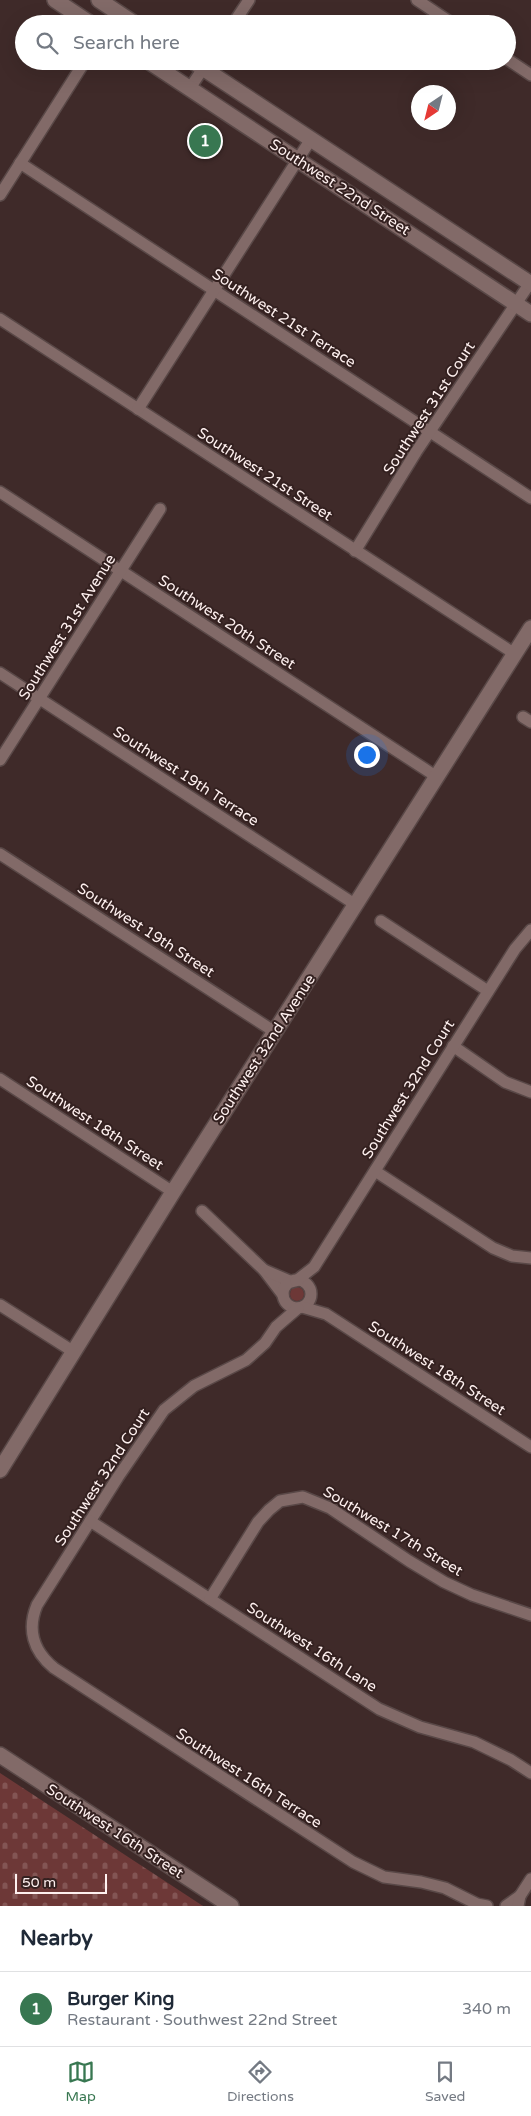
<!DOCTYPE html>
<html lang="en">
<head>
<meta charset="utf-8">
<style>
	:root { --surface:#fff; --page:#f2f2f3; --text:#1f2937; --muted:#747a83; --line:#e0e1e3; --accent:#387751 }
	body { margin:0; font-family:"Varela Round",sans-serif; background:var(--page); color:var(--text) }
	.compass { position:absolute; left:411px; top:85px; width:45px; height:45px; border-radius:50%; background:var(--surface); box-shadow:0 5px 20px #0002; rotate:215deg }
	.scale { position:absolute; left:15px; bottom:12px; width:92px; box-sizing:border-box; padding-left:5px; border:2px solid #fef0ef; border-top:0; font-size:14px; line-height:18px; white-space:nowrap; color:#fef0ef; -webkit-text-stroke:4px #342120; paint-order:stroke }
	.you { position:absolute; left:366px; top:754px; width:18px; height:18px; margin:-12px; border:4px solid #fff; border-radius:50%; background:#1a73e8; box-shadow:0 0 0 8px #1a73e833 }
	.badge { display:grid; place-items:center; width:32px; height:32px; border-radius:50%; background:var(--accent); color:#fff; font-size:16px; font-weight:700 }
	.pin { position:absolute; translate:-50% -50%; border:2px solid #fff; box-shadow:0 1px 5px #0006 }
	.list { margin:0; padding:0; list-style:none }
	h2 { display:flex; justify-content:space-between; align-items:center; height:65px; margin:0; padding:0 20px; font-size:21px }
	h2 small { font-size:16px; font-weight:400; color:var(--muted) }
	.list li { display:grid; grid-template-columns:32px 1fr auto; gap:15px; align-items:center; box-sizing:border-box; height:75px; padding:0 20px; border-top:1px solid var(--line) }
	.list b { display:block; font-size:19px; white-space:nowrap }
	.list p { margin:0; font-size:16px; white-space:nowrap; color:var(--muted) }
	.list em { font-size:16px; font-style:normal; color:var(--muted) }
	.icon { flex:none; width:28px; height:28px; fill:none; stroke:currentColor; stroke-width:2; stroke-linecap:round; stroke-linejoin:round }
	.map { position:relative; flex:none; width:531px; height:1906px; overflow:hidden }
	.search { position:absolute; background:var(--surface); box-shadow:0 5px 20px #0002; left:15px; right:15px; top:15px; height:55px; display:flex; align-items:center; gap:12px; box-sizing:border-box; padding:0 18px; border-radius:28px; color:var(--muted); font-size:19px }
	.sheet { height:140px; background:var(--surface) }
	nav { display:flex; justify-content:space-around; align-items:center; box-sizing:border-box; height:70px; border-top:1px solid var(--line); background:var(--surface); font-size:14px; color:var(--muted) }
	nav a { display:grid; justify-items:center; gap:2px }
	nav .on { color:var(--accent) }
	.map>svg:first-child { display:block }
	.green { fill:#6d3837 }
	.cemetery { fill:url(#cemetery-stones) }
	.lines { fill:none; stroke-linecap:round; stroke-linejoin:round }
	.street-casing { stroke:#594847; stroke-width:14 }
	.secondary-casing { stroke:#594847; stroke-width:18 }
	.street { stroke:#826a68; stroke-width:11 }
	.secondary { stroke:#826a68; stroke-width:15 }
	.labels { text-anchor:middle; stroke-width:4; stroke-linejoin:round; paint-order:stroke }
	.street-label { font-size:15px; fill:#fef0ef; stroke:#342120 }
</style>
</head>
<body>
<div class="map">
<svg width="531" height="1906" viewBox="0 0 531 1906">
	<defs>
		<pattern id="cemetery-stones" width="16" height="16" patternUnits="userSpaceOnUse" patternTransform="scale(1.25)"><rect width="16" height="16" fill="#6d3837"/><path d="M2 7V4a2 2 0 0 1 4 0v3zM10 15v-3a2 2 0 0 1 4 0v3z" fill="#835554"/></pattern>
	</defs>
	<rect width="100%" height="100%" fill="#3f2a29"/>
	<circle class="green" cx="297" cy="1294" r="7"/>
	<path class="cemetery" d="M0,1773L203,1906H0Z"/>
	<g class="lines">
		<g class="street-casing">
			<g id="street">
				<path d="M417,0L453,24"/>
				<path d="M233,24L249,0"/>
				<path d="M507,59L531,75"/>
				<path d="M190,88L208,61"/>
				<path d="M20,163L531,498"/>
				<path d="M0,195L85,61"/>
				<path d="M0,319L515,654"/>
				<path d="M138,409L311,139"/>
				<path d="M0,492L437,777"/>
				<path d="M355,551L416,452L530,283"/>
				<path d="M0,673L356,905"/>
				<path d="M523,717L531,722"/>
				<path d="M0,760L160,509"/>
				<path d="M0,854L275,1032"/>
				<path d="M381,921L488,991"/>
				<path d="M453,1046L505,1082L531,1092"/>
				<path d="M0,1079L173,1192"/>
				<path d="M375,1171L493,1248L512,1256L531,1258"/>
				<path d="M202,1211L264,1270L283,1295"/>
				<path d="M264,1270L292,1282"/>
				<circle cx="297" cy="1294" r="14"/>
				<path d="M296,1281L314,1267L515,949L531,930"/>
				<path d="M0,1305L74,1352"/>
				<path d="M302,1307L326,1314L531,1447"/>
				<path d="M298,1308L276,1327L265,1343L246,1360L194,1386L164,1410L118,1477L37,1605C27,1629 33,1651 54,1668L353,1862L384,1877L421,1882L445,1888L477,1904L487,1906"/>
				<path d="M90,1521L379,1709L420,1727L474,1742L511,1760L531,1773"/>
				<path d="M210,1599L258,1522L269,1510L280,1501L303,1497L330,1508L409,1561L444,1582L472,1595L531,1615"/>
				<path d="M506,1906L520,1896"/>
				<path d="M518,1906L520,1896L531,1879"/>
			</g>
		</g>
		<g class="secondary-casing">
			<g id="secondary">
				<path d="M55,0L91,24"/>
				<path d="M99,0L135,24"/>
				<path d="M148,61L531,314"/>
				<path d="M192,61L531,284"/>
				<path d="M0,1470L173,1192L531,628"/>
				<path d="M0,1755L231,1906"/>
			</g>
		</g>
		<use href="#street" class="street"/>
		<use href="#secondary" class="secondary"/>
	</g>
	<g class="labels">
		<g class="street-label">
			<text transform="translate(340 187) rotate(33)" y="5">Southwest 22nd Street</text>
			<text transform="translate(284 318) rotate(33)" y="5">Southwest 21st Terrace</text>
			<text transform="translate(429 408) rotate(-57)" y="5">Southwest 31st Court</text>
			<text transform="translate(265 474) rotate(33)" y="5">Southwest 21st Street</text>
			<text transform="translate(227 622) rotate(33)" y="5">Southwest 20th Street</text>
			<text transform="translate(67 627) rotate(-58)" y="5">Southwest 31st Avenue</text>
			<text transform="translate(186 776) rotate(33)" y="5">Southwest 19th Terrace</text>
			<text transform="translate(146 930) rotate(33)" y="5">Southwest 19th Street</text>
			<text transform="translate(264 1049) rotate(-57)" y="5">Southwest 32nd Avenue</text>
			<text transform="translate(408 1089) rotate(-58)" y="5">Southwest 32nd Court</text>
			<text transform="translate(95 1123) rotate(33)" y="5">Southwest 18th Street</text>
			<text transform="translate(437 1368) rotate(33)" y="5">Southwest 18th Street</text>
			<text transform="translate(102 1477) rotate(-57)" y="5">Southwest 32nd Court</text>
			<text transform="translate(393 1531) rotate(31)" y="5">Southwest 17th Street</text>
			<text transform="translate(312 1647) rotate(33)" y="5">Southwest 16th Lane</text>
			<text transform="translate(249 1778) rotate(33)" y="5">Southwest 16th Terrace</text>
			<text transform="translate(115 1831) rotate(33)" y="5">Southwest 16th Street</text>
		</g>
	</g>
</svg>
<svg class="compass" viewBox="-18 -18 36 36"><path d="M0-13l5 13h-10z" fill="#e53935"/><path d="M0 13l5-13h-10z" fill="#747a83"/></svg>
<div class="scale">50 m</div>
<div class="you"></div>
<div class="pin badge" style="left:205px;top:141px">1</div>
<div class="search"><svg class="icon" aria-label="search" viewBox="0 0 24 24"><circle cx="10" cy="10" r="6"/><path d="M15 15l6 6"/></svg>Search here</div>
</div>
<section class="sheet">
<h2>Nearby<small></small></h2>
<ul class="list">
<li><span class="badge">1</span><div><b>Burger King</b><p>Restaurant · Southwest 22nd Street</p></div><em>340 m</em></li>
</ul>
</section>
<nav>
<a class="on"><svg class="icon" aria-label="map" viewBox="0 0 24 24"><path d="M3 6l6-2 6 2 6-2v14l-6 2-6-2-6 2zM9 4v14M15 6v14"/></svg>Map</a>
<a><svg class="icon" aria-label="directions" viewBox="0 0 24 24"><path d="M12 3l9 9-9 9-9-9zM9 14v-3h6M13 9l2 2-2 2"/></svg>Directions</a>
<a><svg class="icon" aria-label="saved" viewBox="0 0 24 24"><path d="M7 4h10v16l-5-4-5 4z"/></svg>Saved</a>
</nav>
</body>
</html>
